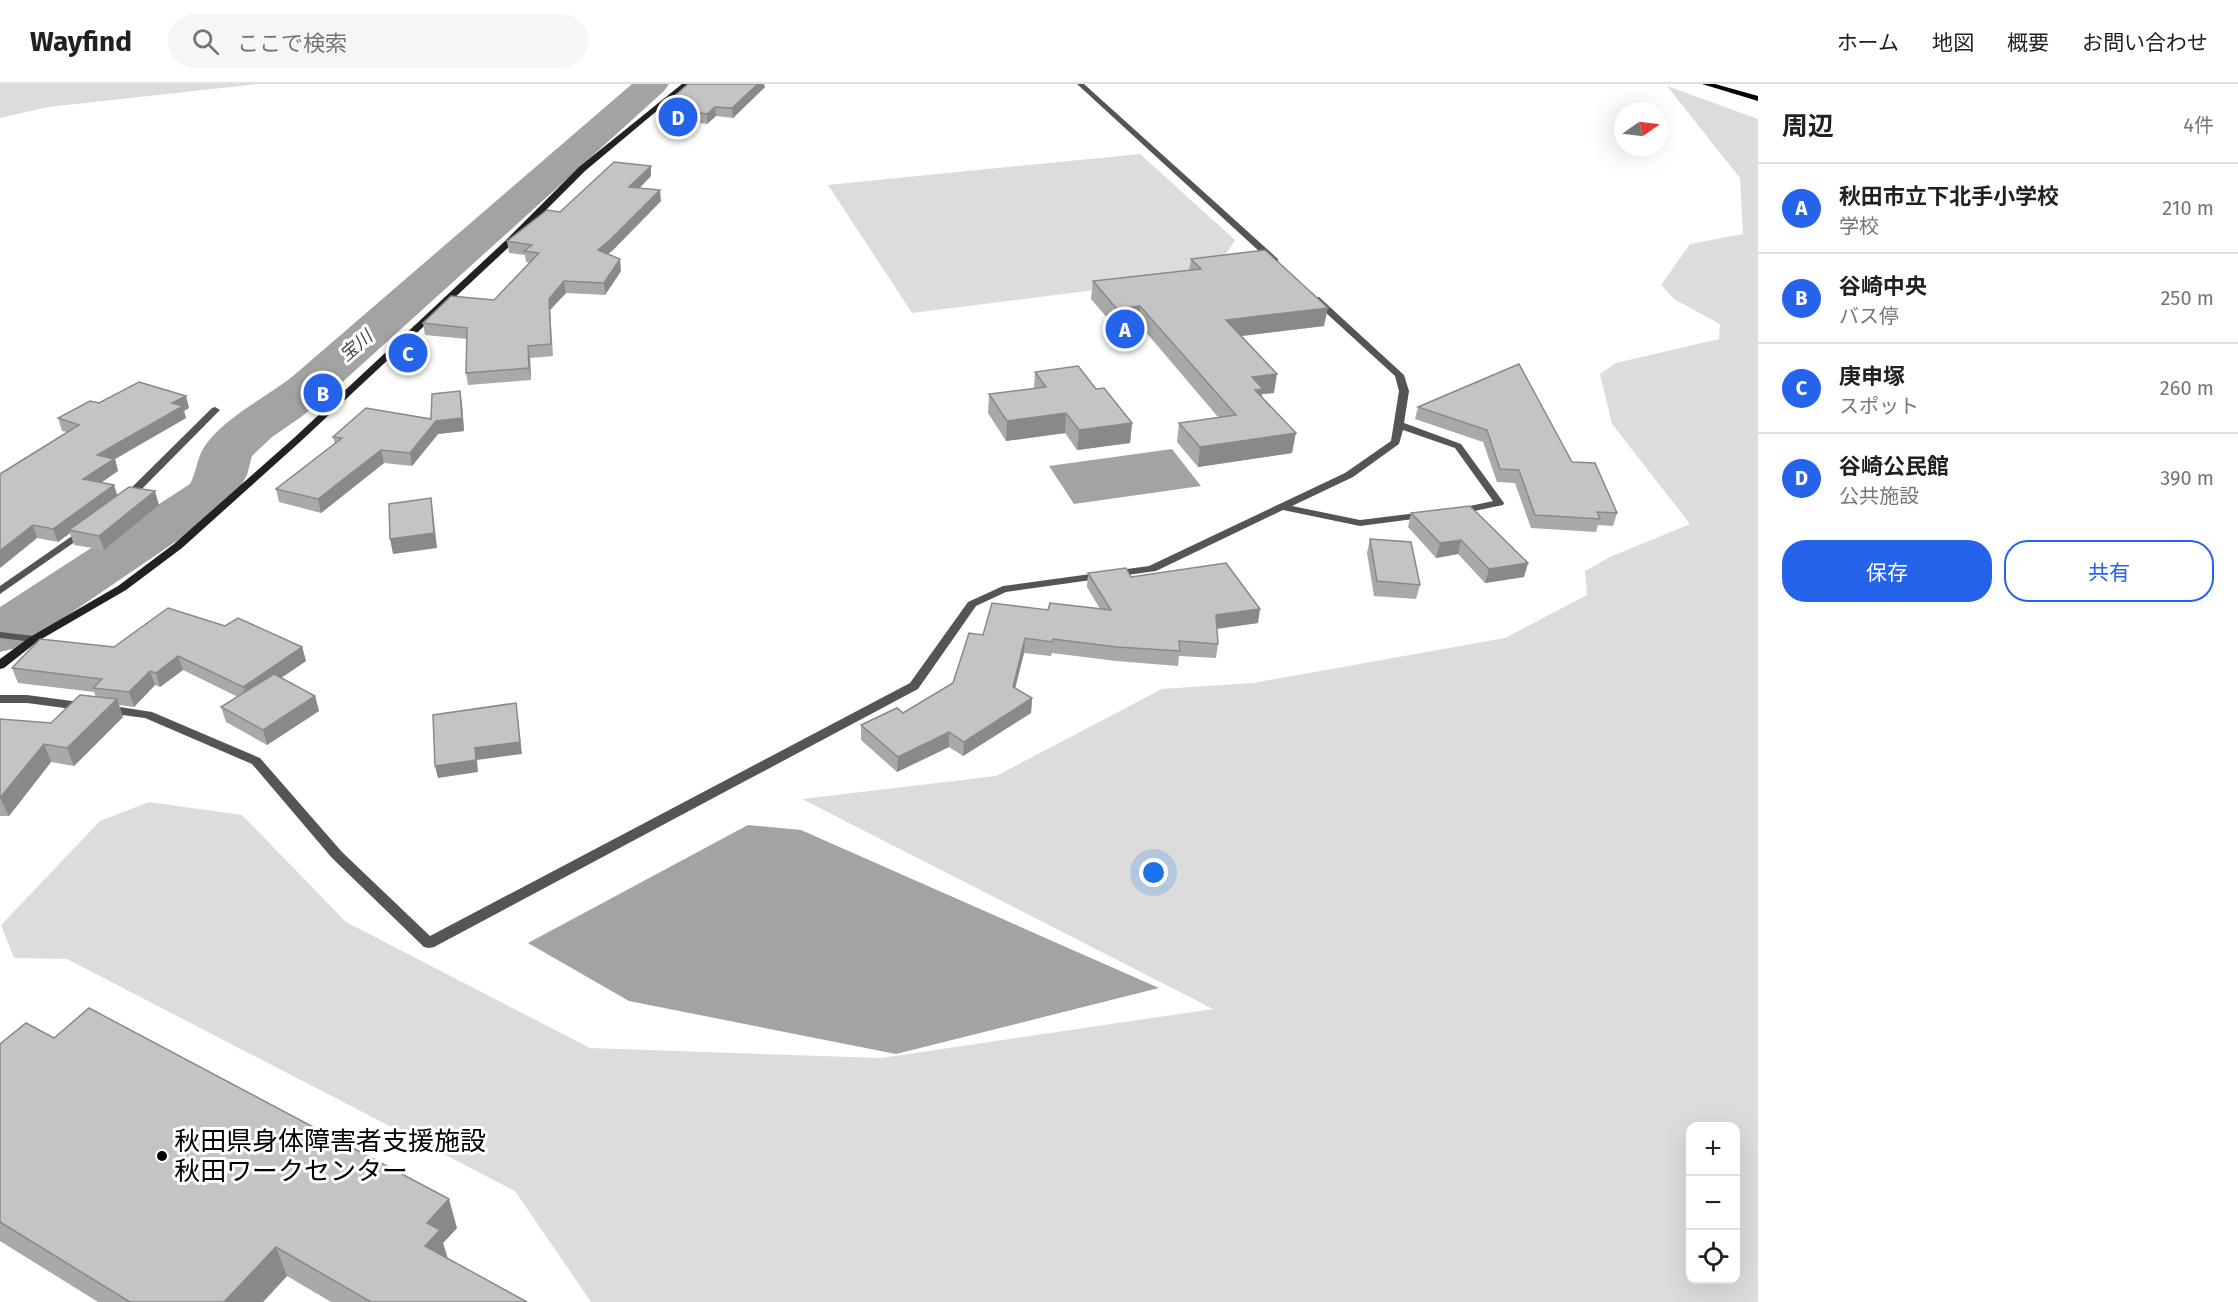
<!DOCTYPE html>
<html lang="ja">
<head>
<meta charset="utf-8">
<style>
	:root { --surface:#fff; --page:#f6f6f6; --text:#202124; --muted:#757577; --line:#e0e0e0; --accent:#2563eb }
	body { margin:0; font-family:"Fira Sans","Noto Sans JP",sans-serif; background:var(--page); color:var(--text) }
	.controls { position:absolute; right:18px; bottom:18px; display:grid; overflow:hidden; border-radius:12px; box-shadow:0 6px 24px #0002 }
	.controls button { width:54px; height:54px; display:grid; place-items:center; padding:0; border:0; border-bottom:2px solid var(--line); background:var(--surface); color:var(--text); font:30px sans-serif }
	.compass { position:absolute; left:1614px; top:18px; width:54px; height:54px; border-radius:50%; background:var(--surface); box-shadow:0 6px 24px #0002; rotate:76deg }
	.you { position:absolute; left:1154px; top:789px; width:21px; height:21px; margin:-15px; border:4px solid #fff; border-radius:50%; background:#1a73e8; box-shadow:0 0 0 9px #1a73e833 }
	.badge { display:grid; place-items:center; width:39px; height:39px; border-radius:50%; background:var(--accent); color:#fff; font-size:20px; font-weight:700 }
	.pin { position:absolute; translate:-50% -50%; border:3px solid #fff; box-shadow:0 2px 6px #0006 }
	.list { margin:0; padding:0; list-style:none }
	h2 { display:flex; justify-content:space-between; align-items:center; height:78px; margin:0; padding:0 24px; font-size:26px }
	h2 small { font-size:20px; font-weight:400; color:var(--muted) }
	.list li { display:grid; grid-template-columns:39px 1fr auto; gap:18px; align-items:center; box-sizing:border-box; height:90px; padding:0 24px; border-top:2px solid var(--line) }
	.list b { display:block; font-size:22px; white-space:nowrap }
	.list p { margin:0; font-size:20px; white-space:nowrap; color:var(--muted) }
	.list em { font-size:20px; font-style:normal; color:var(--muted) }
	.actions { display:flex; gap:12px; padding:18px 24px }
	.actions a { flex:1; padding:14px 0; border:2px solid var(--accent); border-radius:24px; text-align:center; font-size:21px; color:var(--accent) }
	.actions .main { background:var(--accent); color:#fff }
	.icon { flex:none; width:33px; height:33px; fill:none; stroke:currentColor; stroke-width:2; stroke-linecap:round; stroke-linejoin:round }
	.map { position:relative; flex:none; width:1758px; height:1218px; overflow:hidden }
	header { display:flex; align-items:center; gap:36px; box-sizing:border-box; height:84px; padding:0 30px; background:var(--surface); border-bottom:2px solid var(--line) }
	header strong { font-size:28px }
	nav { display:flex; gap:33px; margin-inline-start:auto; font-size:21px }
	.search { width:420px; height:54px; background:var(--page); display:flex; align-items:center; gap:15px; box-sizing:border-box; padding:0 21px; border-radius:33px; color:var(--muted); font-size:22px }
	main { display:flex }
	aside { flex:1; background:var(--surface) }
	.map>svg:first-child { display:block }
	.green { fill:#dcdcdc; fill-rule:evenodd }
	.water { fill:#a3a3a3 }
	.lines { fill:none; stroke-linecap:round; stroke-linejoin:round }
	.river { fill:#a3a3a3; fill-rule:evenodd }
	.street { fill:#555; fill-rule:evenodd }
	.secondary { fill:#222; fill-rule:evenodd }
	.primary { fill:#000; fill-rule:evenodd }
	.wall { fill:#a9a9a9 }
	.shaded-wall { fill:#898989 }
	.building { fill:#c4c4c4; stroke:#898989; stroke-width:1.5 }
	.poi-dot { fill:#000; stroke:#fff; stroke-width:2 }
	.labels { text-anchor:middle; stroke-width:6; stroke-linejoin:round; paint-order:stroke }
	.far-water-label { font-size:18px; font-style:italic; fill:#444; stroke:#fff }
	.near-poi-label { font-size:26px; fill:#000; stroke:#fff; text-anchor:start }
</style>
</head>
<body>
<header>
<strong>Wayfind</strong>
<div class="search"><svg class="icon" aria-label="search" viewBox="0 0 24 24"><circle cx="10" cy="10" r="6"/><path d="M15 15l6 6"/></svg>ここで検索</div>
<nav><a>ホーム</a><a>地図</a><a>概要</a><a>お問い合わせ</a></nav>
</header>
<main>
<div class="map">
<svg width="1758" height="1218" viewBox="0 0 1758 1218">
	<rect width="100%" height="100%" fill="#fff"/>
	<g class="green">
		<path d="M0,0H258L48,23L0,34Z"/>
		<path d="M1667,2L1758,35V1218H591L515,1107L67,875L14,874L1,841L100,737L149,718L242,731L346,838L590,964L881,974L1213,925L802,715L996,692L1162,605L1253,599L1505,554L1587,511L1585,487L1610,473L1690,440L1612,340L1600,290L1616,279L1719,255L1720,240L1674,215L1661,201L1690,160L1743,150L1740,94ZM1736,1042V1196H1690V1042Z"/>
		<path d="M1140,70L1235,156L1219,181L1182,195L912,229L828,101Z"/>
	</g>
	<g class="water">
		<path d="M1172,365L1201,402L1074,420L1049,382Z"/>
		<path d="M748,741L801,746L1159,904L896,970L629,917L528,859Z"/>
	</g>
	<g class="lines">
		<path class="river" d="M632,0H669L664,7L327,312L301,333L272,353L252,372L247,391L231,420L21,563L0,568V523L190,400C196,389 197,375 203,365C220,336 267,313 293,292Z"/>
		<g class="street">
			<path d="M1077,0H1084L1278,175V179H1272Z"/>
			<path d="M1313,213H1319L1404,291L1409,307L1404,339L1461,360L1504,419L1503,421L1460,430L1456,429L1455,427L1456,425L1493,417L1455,364L1403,346L1399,360L1353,393L1292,422L1360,436L1425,428L1430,431L1429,433L1360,442L1283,426L1156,487L1006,508L976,522L918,605L434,863L429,864L424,863L332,774L252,680L145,634L107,629L101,625L107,621L152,628L260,674L342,768L430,852L910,599L968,518L1003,502L1149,482L1345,389L1391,357L1399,307L1395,292L1313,217Z"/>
			<path d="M215,323L220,326L218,328L131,416H123V412L212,324Z"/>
			<path d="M85,443L90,446L89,448L0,510V502Z"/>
			<path d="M0,548L34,552L40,555L34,558L0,554Z"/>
			<path d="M0,611H27L87,619L93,623L87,627L27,619H0Z"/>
		</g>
		<path class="secondary" d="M682,0H689L585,87L511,161L301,357L182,464L126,506L38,557L4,584L0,585V575L30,553L118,502L174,460L295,353L505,157L579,83Z"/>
		<path class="primary" d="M1702,0H1715L1758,12V17Z"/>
	</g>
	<g class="wall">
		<path d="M765,3L733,34L716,32L707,40L661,34V24Z"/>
		<path d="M651,92L640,104L661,117L613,166L608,170L621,187L605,211L566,209L550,226L553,272L530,274L531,296L468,301L466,289L467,255L425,251L423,239L494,216L530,179L526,178L525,171L509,169L507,157L560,128Z"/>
		<path d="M1191,175L1324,242L1242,252L1274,309L1262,310V313L1292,369L1198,383L1177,358L1179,339L1218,333L1139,240L1115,243L1091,215L1093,197L1189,186Z"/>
		<path d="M1519,280L1572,378L1617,429L1613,442L1598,441L1596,448L1531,444L1515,399L1497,398L1483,358L1415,335L1418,323Z"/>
		<path d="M1035,288L1096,305L1132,339L1130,359L1077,366L1065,349L1006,357L988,329L989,310L1034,304Z"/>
		<path d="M460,307L462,320L464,347L438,350L412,382L384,379L321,429L279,418L276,405L335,360L333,353L431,335Z"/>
		<path d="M186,312L189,324L184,327L186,334L115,375L118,387L101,399L114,401L117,411L159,421L104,466L74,461L70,449L58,458L37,454L0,484L67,348L62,347L58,334L99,319Z"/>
		<path d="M1411,429L1528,479L1524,493L1485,499L1458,470L1436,474L1408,443Z"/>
		<path d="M1370,455L1420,501L1416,515L1374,512L1367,469Z"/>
		<path d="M1088,489L1131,493L1258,539L1217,545L1218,560L1216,574L1179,572L1178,582L1116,577L1052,569L1051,572L1024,569L1015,604L1032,614L1031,629L963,672L949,663L897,688L861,656V641L903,629L953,599L983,551L1048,526L1100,525L1087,503Z"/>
		<path d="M225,542L302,563L306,577L281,594L315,612L319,627L267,661L226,638L221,623L238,613L183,586L160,603L155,601L134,623L119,621L123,633L74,682L51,678L9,732H0V635L51,639L96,613L94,608L18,599L12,584L114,563Z"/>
		<path d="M54,954L457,1144L443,1159L447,1174L527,1218H331L287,1192L263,1218H98L0,1157V960Z"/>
	</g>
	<g class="shaded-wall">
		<path d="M758,0H764L765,3L733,34L732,24Z"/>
		<path d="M715,23L716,32L707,40V30Z"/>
		<path d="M651,82V92L630,113L629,103Z"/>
		<path d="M660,106L661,117L613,166L599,177L598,166Z"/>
		<path d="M620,175L621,187L605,211L604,199Z"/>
		<path d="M564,197L566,209L550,226L553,272L549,215Z"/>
		<path d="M1140,222L1139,240L1115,243L1117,225Z"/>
		<path d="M1328,224L1324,242L1224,254L1226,236Z"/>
		<path d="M528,262L530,274L531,296L529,284Z"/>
		<path d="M1277,290L1274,309L1262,310L1260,324L1252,293Z"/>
		<path d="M460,307L462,320L464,347L438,350L412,382L410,369Z"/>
		<path d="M186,312L189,324L184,327L186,334L115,375L118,387L87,408L83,395L97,371L172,319Z"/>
		<path d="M1066,329L1065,349L1006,357L1007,337Z"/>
		<path d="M1132,339L1130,359L1077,366L1079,346Z"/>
		<path d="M1296,349L1292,369L1198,383L1200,363Z"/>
		<path d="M381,366L384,379L321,429L318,415Z"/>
		<path d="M114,401L118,414L69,446L70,449L58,458L53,445Z"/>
		<path d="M155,407L159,421L104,466L99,452Z"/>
		<path d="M431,414L433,428L437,464L393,470L390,455Z"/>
		<path d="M33,441L37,454L0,484V467Z"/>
		<path d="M1461,456L1458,470L1436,474L1440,459Z"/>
		<path d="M1528,479L1524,493L1485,499L1489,485Z"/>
		<path d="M1260,525L1258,539L1214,545L1216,531Z"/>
		<path d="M1025,554L1024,569L1012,617L1013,603Z"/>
		<path d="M302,563L306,577L247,617L243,603Z"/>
		<path d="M178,572L183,586L160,603L156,589Z"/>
		<path d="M150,587L155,601L134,623L129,608Z"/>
		<path d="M315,612L319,627L267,661L263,646Z"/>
		<path d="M1032,614L1031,629L963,672L964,658Z"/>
		<path d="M117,615L123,633L74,682L67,664Z"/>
		<path d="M516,619L522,670L477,676L478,688L438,694L435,682L475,664Z"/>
		<path d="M949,648V663L897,688L898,673Z"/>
		<path d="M44,660L51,678L9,732L0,714Z"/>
		<path d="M449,1115L457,1144L443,1159L448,1175L425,1162L427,1139Z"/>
		<path d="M276,1163L287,1192L263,1218H224Z"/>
	</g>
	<g class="building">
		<path d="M688,0H758L732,24L715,23L707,30L661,24Z"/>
		<path d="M614,78L651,82L629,103L660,106L612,154L598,166L620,175L604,199L564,197L549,215L551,260L528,262L529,284L466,289L467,244L423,239L451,212L494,216L539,169L524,167L532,161L507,157L547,126L560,128Z"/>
		<path d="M1265,166L1328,224L1226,236L1277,290L1252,293L1263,305L1255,306L1296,349L1200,363L1179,339L1236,331L1140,222L1117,225L1093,197L1201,185L1191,175Z"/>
		<path d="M1519,280L1572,378L1595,379L1617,429L1597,428L1600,435L1535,431L1519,386L1500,385L1487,346L1418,323Z"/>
		<path d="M1078,282L1096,305L1104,304L1132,339L1079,346L1066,329L1007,337L989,310L1046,303L1035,288Z"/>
		<path d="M139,298L186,312L172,319L183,322L97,371L114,375L83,395L114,401L53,445L33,441L0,467V390L79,341L58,334L90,317L99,319Z"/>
		<path d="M460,307L462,334L436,337L410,369L381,366L318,415L276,405L342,354L333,353L366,324L431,335L432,310Z"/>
		<path d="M129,403L155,407L99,452L69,446Z"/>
		<path d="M431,414L434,449L390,455L389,420Z"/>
		<path d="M1470,422L1528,479L1489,485L1461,456L1440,459L1411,429Z"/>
		<path d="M1370,455L1411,458L1420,501L1377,497Z"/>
		<path d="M1226,479L1260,525L1216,531L1218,560L1179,557L1180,567L1117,563L1053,555L1052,558L1025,554L1013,603L1032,614L964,658L949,648L898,673L861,641L897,624L903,629L953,599L969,549L983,551L992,519L1048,526L1050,519L1111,526L1088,489L1126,484L1131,493Z"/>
		<path d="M168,524L225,542L238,534L302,563L243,603L178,572L156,589L150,587L129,608L93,604L102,595L12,584L40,555L114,563Z"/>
		<path d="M274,590L315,612L263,646L221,623Z"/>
		<path d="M80,611L117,615L67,664L44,660L0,714V635L51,639Z"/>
		<path d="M516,619L520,658L475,664L476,676L435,682L433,631Z"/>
		<path d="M89,924L449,1115L427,1139L440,1146L425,1162L527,1218H371L276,1163L224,1218H130L0,1138V960L26,939L54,954Z"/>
	</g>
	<circle class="poi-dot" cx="162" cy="1072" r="6"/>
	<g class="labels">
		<g class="far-water-label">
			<text transform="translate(356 262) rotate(-41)" y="6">宝川</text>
		</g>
		<g class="near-poi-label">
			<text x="174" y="1066">秋田県身体障害者支援施設<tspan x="174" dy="30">秋田ワークセンター</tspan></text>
		</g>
	</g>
</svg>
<div class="controls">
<button>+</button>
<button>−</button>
<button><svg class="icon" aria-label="locate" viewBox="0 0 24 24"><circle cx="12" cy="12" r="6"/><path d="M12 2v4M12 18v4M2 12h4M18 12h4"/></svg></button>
</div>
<svg class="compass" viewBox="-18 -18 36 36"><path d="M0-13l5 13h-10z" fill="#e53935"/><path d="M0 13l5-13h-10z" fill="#757577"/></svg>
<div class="you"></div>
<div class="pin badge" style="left:1125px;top:245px">A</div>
<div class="pin badge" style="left:323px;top:309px">B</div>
<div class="pin badge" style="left:408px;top:269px">C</div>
<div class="pin badge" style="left:678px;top:33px">D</div>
</div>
<aside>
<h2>周辺<small>4件</small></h2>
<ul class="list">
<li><span class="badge">A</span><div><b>秋田市立下北手小学校</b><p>学校</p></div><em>210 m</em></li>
<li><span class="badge">B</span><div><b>谷崎中央</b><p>バス停</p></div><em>250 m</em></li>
<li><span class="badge">C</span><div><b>庚申塚</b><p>スポット</p></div><em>260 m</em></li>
<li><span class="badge">D</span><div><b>谷崎公民館</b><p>公共施設</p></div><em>390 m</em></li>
</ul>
<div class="actions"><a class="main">保存</a><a>共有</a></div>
</aside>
</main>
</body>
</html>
